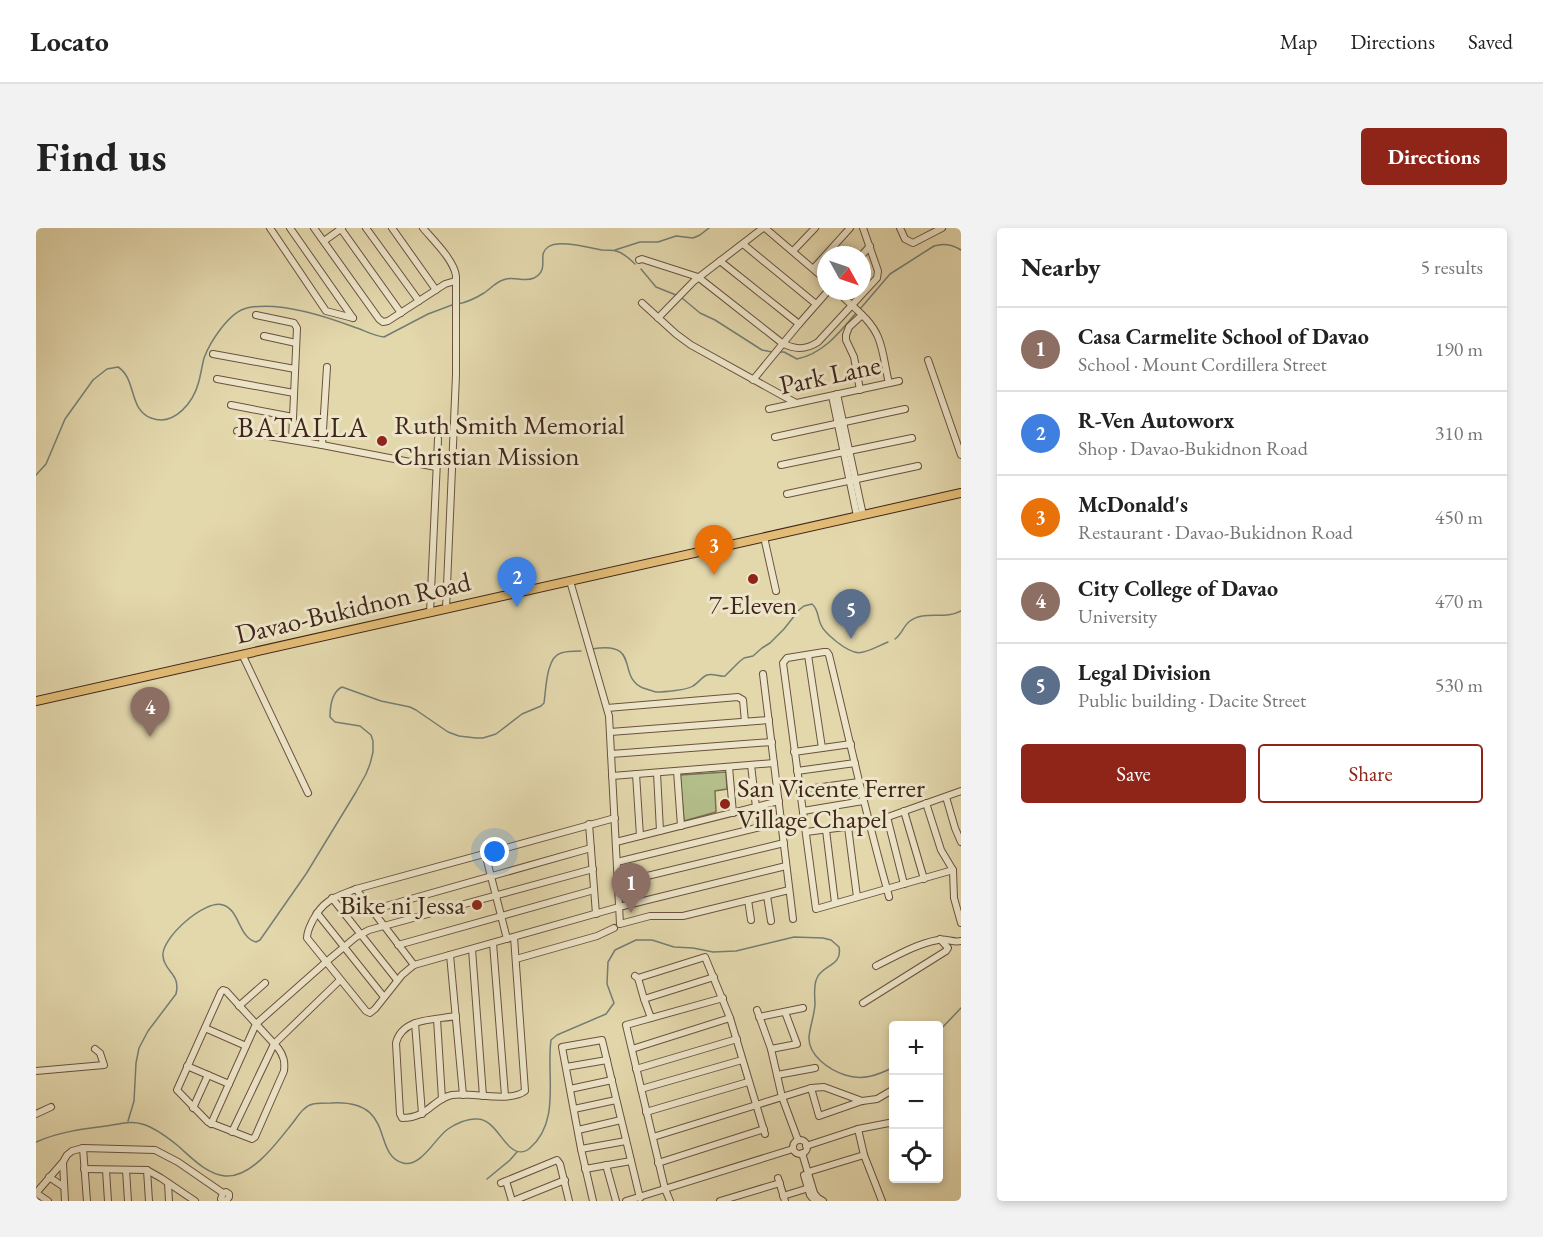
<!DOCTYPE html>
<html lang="en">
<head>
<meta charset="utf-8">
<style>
	:root { --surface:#fff; --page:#f2f2f2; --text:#222; --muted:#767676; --line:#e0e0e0; --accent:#8f2418 }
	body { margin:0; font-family:"EB Garamond",serif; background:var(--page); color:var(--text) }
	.controls { position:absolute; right:18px; bottom:18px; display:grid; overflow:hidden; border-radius:6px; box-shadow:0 3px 9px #0003 }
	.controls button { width:54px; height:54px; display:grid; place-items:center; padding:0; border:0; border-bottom:2px solid var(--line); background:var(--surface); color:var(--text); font:30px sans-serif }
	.compass { position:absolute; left:781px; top:18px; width:54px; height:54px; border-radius:50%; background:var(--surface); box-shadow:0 3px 9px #0003; rotate:130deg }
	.you { position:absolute; left:459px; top:624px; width:21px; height:21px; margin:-15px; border:4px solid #fff; border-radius:50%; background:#1a73e8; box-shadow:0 0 0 9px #1a73e833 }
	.badge { display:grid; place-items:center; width:39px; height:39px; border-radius:50%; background:var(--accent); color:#fff; font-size:20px; font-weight:700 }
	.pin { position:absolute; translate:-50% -50px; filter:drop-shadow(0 2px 3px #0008) }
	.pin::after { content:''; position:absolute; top:32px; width:21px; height:18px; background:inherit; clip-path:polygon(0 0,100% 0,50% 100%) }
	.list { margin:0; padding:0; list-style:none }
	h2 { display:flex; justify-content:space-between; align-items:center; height:78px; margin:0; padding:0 24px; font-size:26px }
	h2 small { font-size:20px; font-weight:400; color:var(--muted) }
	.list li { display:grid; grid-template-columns:39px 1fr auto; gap:18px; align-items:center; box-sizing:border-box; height:84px; padding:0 24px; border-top:2px solid var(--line) }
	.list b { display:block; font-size:22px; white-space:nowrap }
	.list p { margin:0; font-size:20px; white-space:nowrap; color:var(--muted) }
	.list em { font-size:20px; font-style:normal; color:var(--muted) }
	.actions { display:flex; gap:12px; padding:18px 24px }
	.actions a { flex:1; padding:14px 0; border:2px solid var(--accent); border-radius:6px; text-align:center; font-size:21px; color:var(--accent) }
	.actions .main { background:var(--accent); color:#fff }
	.icon { flex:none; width:33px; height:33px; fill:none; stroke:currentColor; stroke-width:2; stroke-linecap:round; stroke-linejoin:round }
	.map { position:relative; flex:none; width:925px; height:973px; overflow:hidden; border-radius:6px }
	header { display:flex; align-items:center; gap:36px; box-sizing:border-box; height:84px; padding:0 30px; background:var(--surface); border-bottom:2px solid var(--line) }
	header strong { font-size:28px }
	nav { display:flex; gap:33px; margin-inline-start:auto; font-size:21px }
	.intro { display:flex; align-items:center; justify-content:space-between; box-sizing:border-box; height:144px; padding:0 36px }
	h1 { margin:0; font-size:42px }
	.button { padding:15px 27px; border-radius:6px; background:var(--accent); color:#fff; font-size:21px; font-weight:700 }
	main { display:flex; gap:36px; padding:0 36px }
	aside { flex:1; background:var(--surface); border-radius:6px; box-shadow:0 3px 9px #0003 }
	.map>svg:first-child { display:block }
	.green { fill:#b3be8a; stroke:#7a7252; stroke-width:1.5 }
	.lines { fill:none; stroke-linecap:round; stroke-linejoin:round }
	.stream { stroke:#747e75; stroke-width:1.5 }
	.minor-casing { stroke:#6a523f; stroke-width:8 }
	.highway-casing { stroke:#41261b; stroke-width:10 }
	.minor { stroke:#ede5c9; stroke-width:6 }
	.highway { stroke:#e2bc76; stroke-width:8 }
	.poi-dot { fill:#8f2418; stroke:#ede5c9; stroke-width:2 }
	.labels { text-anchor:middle; stroke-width:6; stroke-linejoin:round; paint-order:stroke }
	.street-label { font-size:27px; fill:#41261b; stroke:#ede5c9 }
	.poi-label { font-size:27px; fill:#41261b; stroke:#ede5c9; text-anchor:start }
	.neighbourhood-label { font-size:28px; letter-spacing:1.5px; fill:#41261b; stroke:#ede5c9 }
</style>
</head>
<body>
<header>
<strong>Locato</strong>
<nav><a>Map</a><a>Directions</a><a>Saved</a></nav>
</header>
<div class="intro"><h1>Find us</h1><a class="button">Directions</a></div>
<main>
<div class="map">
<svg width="925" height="973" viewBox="0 0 925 973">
	<rect width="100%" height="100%" fill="#e3d7ac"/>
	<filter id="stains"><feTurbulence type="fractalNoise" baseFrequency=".00333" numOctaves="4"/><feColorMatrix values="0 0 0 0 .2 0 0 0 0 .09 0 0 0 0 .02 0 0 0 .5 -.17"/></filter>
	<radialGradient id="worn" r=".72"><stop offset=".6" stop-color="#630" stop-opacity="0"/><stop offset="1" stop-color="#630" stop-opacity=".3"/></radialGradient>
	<path class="green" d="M690,544L691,561L679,563L680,584L648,593L644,547Z"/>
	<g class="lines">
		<g class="stream">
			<path d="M579,22L604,14H622L640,8L657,10L664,7L673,0"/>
			<path d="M605,41L620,59L640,67"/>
			<path d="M646,70L664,85L679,92L726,122L736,124"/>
			<path d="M422,76C432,74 440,70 448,65C454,61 460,54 467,52C477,47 488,55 498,50C515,41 500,27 512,19C523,11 553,20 566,22C571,22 576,22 580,23C588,25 594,31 599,36"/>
			<path d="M824,81L854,46L898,18C907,15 917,17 925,22"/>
			<path d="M744,124H748L761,131C787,126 804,104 820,85"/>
			<path d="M0,247L10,236L29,191L57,152L71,141L82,139C101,151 92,181 115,190C139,199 158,173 163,153C165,145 166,138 168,130C174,114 193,84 211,80C242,73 289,88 318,99C328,102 337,108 348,109L392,86L416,77"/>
			<path d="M859,411C866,406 868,397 874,393C888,382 909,392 925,383"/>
			<path d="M556,421C606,412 580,449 607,460C611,461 616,463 620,464C628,464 651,462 657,458C662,455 666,449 671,447C677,445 683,449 689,448L703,434L708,430L717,428L726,420L734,415L748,401L763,382L768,378L776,376C783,382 781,389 785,397C788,404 795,409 801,414C824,432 828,424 852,414"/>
			<path d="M903,803L925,780"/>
			<path d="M92,893L98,873L100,835L103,820L112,803L140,766C145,745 128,744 127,728C125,710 169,671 187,677C204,682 202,709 220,714L224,712L270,646L320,564L330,546L334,536L337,524V513L335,507L324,498L299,494L294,489C294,479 296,464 306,459L345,473L374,479L380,482L412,504L423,508L440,510H447L460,506L486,486L505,478L508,475C510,462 510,429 525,425C531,423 538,423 545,423"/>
			<path d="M0,914C23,904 46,901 70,898C82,897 94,892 106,896C118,899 131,909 141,917C155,929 170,946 189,948C215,950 240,916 255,897C261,890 267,878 277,876C283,875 289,875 295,875C361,871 335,926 367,935C385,940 399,910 412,901C419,896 432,890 441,891C456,891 464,910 474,919C481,925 487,926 494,920C525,893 510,847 515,812L521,807L570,786L578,775L571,756L572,734L579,722L600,712H616L638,719L657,720L677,724L700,723L758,709L787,710L795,712L803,719C807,738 786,737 781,750C777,758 779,768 779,777C778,788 774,799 773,809C772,828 794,842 809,847C827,853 842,847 858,839"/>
			<path d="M451,951L474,932L481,924"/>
		</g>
		<g class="minor-casing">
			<g id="minor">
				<path d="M234,0L290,83L317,90"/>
				<path d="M254,0L317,90"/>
				<path d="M278,0L343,91L347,94L352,93L409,56L419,53"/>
				<path d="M330,0L383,73"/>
				<path d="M356,0L400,62"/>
				<path d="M387,0C397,12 418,32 420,48V147L410,381"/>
				<path d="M729,0L790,52"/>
				<path d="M864,0L869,11L877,15L906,0"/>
				<path d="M305,1L365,85"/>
				<path d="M288,13L306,0"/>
				<path d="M707,16L780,76"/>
				<path d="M757,23L779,0"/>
				<path d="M826,27L834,18"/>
				<path d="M603,32L606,31L662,49L746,115C759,122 770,122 782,114L841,50L842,43L827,0"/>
				<path d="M684,33L763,96"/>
				<path d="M778,40L814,0"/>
				<path d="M801,63C814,77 834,90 842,109C848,123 849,140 853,155"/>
				<path d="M606,75L640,106L655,117L760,175"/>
				<path d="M220,87L258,95L261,100L256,212"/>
				<path d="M622,90L658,53L727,0"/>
				<path d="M228,108L260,115"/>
				<path d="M177,126L259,141"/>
				<path d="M892,132L925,227"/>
				<path d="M181,151L258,165"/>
				<path d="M717,152L763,96L792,63"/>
				<path d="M824,162L818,129L810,112V107L813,99L826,87"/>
				<path d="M801,166L827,287"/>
				<path d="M796,168L821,288"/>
				<path d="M195,177L257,189"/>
				<path d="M733,181L863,153"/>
				<path d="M201,203L286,217L400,239"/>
				<path d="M739,209L869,181"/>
				<path d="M286,217L291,139"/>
				<path d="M745,237L876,210"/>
				<path d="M751,266L882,238"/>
				<path d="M728,309L740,363"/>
				<path d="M534,353L573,488L584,696L614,688H647L753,662"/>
				<path d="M394,385L402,211"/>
				<path d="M206,426L272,565"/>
				<path d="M772,427L786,520"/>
				<path d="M727,446L757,691"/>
				<path d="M571,480L702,469L707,472L709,494"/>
				<path d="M574,504L733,492"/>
				<path d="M758,524L815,516"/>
				<path d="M575,526L736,514"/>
				<path d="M715,537L720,579"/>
				<path d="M693,539L697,585"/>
				<path d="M641,543L645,598"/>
				<path d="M761,543L819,535"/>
				<path d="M621,545L624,603"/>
				<path d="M600,546L604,608"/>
				<path d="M576,548L738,535"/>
				<path d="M764,562L823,554"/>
				<path d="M910,569L919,600L925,614"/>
				<path d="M890,575L905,622L917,642L918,670L925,695"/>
				<path d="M767,583L827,573"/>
				<path d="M868,583L888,651"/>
				<path d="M851,589L868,656"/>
				<path d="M579,590L320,661C300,669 288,671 277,692C274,698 271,703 271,710L330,783L334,785L339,781L366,747L378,737L583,679L750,638"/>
				<path d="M553,596L560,686"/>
				<path d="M812,599L821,669"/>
				<path d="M790,602L799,675"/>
				<path d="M770,604L832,596L925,563"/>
				<path d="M580,614L743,573"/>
				<path d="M449,625L471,711"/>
				<path d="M581,634L745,594"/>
				<path d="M582,655L748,615"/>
				<path d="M320,661L378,737"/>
				<path d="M731,668L735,693"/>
				<path d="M853,669L851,661C829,584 812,505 793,427L791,424H788L751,430L747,435L780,681C826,668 871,655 917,642"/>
				<path d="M296,670L361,752"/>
				<path d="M712,672L715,692"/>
				<path d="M336,682L555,620"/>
				<path d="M281,685L348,769"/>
				<path d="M457,715L469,868"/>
				<path d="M362,717L558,662"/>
				<path d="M436,721L447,868"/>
				<path d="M414,727L427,867"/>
				<path d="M480,731L561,708L578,700"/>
				<path d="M840,738C860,728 880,716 902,712C910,710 917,715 925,713"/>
				<path d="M599,748L602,750L608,771L615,790"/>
				<path d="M602,750L669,729L694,790L729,906"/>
				<path d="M187,762L190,763L242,820C248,828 249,834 248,843L219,909L216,911L172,894L141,862L185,764Z"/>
				<path d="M608,771L678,749"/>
				<path d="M827,775L910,723L912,720L904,711"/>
				<path d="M203,778L229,755"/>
				<path d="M721,782L735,821L746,869L762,912"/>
				<path d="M420,788C398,792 366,790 360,815L364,886L366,890C393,890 396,871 416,867C436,864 474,875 489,863L478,709"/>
				<path d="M723,789L767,780"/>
				<path d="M401,791L406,871"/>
				<path d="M379,795L386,886"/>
				<path d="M169,800L210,818"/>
				<path d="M596,821L694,790"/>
				<path d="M735,821L761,816L749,784"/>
				<path d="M151,838L193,856"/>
				<path d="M530,839L571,832"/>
				<path d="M600,841L701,811"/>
				<path d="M0,843L68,837L64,825L59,821"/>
				<path d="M741,847L779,840"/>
				<path d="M775,860L783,888L826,873L841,871L858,861"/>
				<path d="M534,861L576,852"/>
				<path d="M605,861L706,832"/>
				<path d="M157,880L172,847"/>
				<path d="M538,881L580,872"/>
				<path d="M610,884L712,854"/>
				<path d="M0,886L15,879"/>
				<path d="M175,896L220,796L290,734L320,709L333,702L557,641"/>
				<path d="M822,901L828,927L846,973"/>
				<path d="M542,902L585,892"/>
				<path d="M196,904L238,816L304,752"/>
				<path d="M617,909L775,860L788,859L826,873"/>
				<circle cx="764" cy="919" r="7"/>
				<path d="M770,918L822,901L858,894"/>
				<path d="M47,920L51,973"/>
				<path d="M545,921L590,913"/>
				<path d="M766,925L778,965L782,970L787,973"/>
				<path d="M27,935L29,973"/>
				<path d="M622,935L728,901"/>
				<path d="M570,937L580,973"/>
				<path d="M48,941L111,942L125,950L159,973"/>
				<path d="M549,941L595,933"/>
				<path d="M70,942L72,973"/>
				<path d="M90,942L92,973"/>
				<path d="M111,942L113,973"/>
				<path d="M772,944L828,927"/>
				<path d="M768,947L774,967L779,973"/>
				<path d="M13,949L28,959"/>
				<path d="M742,950L749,973"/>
				<path d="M470,953L476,973"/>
				<path d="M132,955L133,973"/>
				<path d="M465,955L521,932L524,936L533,973"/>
				<path d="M747,968L776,959"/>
				<path d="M12,973L0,965L27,934L31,927L36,923L47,920L119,922L142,934L187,965"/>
				<path d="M188,973L185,971L187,965L190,964L193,966V969L190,973"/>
				<path d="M477,973L529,952"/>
				<path d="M557,973L545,921L526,819L566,812L604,970"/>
				<path d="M590,973L757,921"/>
				<path d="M634,973L629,961L590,797L687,770"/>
				<path d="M684,973L744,955"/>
			</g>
		</g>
		<g class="highway-casing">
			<path id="highway" d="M0,473L925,265"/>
		</g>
		<use href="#minor" class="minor"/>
		<use href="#highway" class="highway"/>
	</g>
	<g class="poi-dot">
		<circle cx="346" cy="213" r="6"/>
		<circle cx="717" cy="351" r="6"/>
		<circle cx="689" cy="576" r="6"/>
		<circle cx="441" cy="677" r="6"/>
	</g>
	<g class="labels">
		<g class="street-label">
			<text transform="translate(794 147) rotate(-12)" y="9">Park Lane</text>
			<text transform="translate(317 380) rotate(-13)" y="9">Davao-Bukidnon Road</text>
		</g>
		<g class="poi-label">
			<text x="358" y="206">Ruth Smith Memorial<tspan x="358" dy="31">Christian Mission</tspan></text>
			<text x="717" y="386" text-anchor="middle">7-Eleven</text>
			<text x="701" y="569">San Vicente Ferrer<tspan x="701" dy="31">Village Chapel</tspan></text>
			<text x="429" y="686" text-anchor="end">Bike ni Jessa</text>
		</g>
		<g class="neighbourhood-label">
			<text x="267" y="209">BATALLA</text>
		</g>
	</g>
	<rect width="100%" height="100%" filter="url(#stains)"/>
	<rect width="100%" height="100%" fill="url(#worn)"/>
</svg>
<div class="controls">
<button>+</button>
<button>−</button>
<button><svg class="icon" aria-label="locate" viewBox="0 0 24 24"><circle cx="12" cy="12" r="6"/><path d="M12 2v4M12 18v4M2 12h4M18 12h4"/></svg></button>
</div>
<svg class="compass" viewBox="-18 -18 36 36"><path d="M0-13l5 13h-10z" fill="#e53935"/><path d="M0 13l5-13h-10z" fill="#767676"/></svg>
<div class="you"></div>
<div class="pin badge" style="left:595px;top:685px;background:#8d6e63">1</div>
<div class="pin badge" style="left:481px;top:379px;background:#3f7fe0">2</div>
<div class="pin badge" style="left:678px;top:347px;background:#e8710a">3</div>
<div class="pin badge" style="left:114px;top:509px;background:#8d6e63">4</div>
<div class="pin badge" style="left:815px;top:411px;background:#5c6f8a">5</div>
</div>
<aside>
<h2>Nearby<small>5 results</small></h2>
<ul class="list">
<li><span class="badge" style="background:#8d6e63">1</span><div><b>Casa Carmelite School of Davao</b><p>School · Mount Cordillera Street</p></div><em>190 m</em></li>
<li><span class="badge" style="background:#3f7fe0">2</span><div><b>R-Ven Autoworx</b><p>Shop · Davao-Bukidnon Road</p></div><em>310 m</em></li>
<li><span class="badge" style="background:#e8710a">3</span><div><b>McDonald's</b><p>Restaurant · Davao-Bukidnon Road</p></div><em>450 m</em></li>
<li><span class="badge" style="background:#8d6e63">4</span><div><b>City College of Davao</b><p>University</p></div><em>470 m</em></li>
<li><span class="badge" style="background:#5c6f8a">5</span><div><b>Legal Division</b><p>Public building · Dacite Street</p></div><em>530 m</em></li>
</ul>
<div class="actions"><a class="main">Save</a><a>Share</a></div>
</aside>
</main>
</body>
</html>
